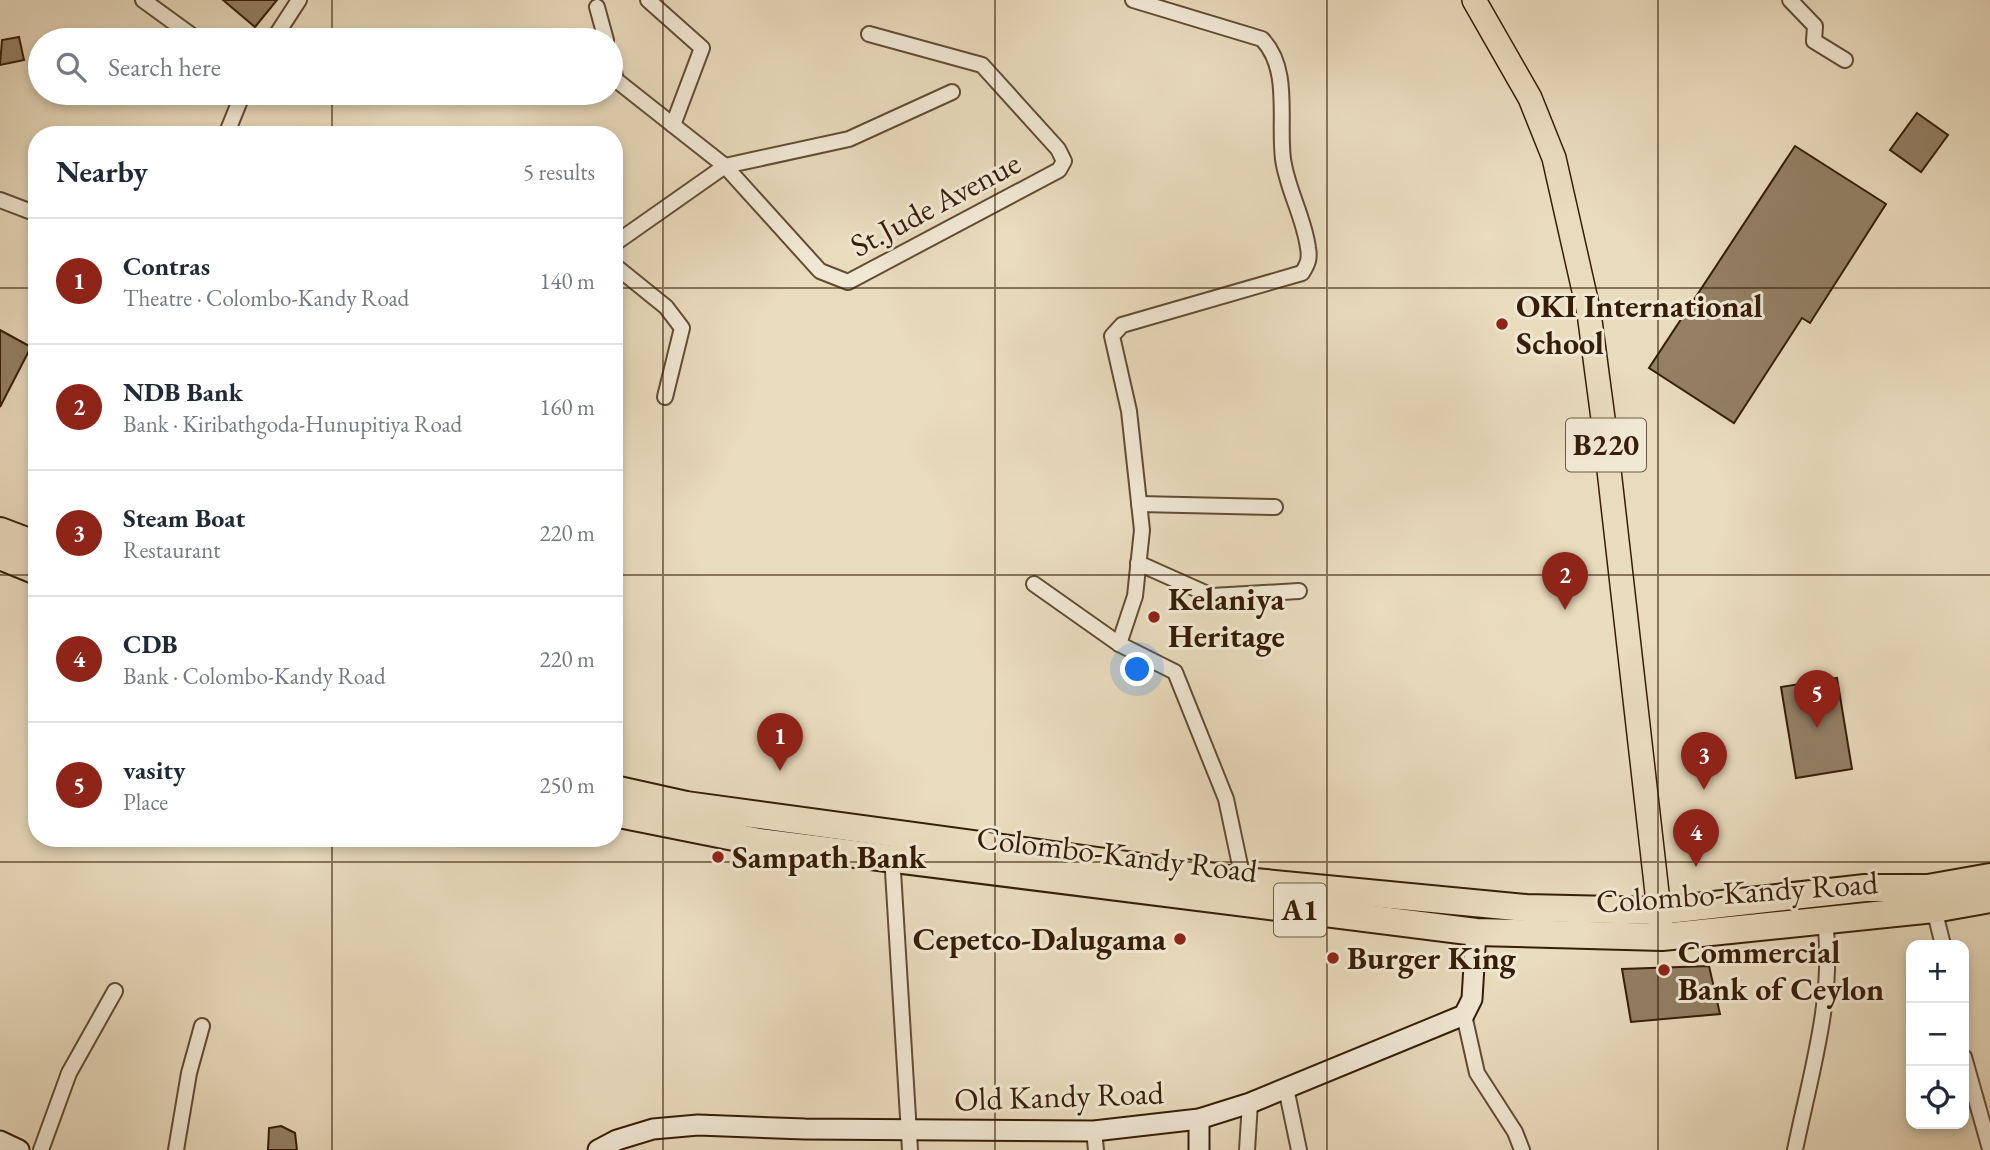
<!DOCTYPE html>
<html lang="en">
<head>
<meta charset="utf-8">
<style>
	:root { --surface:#fff; --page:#f2f2f3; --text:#1f2937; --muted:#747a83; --line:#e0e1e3; --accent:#8f2418 }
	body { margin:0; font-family:"EB Garamond",serif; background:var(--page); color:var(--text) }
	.controls { position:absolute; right:21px; bottom:21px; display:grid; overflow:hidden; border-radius:14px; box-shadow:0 4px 10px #0003 }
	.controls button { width:63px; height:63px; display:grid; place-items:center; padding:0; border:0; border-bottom:2px solid var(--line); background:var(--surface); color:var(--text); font:35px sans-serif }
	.you { position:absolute; left:1138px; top:670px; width:24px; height:24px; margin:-18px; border:5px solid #fff; border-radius:50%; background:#1a73e8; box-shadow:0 0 0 10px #1a73e833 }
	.badge { display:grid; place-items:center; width:46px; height:46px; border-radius:50%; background:var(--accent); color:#fff; font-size:23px; font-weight:700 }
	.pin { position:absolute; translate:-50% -58px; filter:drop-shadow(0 2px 4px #0008) }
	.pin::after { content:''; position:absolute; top:37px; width:24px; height:21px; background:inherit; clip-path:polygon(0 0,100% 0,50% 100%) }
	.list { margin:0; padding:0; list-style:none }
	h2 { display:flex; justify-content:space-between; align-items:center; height:91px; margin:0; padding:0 28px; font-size:30px }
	h2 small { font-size:23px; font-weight:400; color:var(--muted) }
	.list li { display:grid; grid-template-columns:46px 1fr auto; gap:21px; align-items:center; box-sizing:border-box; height:126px; padding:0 28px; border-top:2px solid var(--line) }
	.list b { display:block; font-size:26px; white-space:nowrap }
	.list p { margin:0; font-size:23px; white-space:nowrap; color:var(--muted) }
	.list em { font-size:23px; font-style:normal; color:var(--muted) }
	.icon { flex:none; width:38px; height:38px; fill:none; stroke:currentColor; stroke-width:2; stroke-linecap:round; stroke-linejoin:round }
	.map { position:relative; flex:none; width:1990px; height:1150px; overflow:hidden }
	.search { position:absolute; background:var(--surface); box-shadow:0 4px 10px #0003; left:28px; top:28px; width:595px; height:77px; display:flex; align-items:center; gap:18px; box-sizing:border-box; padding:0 24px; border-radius:38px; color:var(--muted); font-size:26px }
	.panel { position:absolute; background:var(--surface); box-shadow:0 4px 10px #0003; left:28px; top:126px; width:595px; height:721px; border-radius:28px }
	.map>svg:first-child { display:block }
	.building { fill:#938065; stroke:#361d06; stroke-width:2 }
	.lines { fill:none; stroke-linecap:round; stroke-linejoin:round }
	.street-casing { stroke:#634c34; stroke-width:18 }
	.secondary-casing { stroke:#361d06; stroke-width:23 }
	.primary-casing { stroke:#361d06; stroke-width:26 }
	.highway-casing { stroke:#361d06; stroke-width:30 }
	.street { stroke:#f1e8d4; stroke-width:14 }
	.secondary { stroke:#f1e8d4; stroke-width:19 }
	.primary { stroke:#e9dbbd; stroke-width:23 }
	.highway { stroke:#e9dbbd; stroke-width:26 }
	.grid { fill:none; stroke:#361d06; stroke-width:2; stroke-opacity:0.55 }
	.poi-dot { fill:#8f2418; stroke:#f1e8d4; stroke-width:2.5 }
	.labels { text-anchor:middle; stroke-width:6; stroke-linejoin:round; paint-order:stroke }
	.shield { fill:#f1e8d4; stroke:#6e5a44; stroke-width:2 }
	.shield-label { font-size:30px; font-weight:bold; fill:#361d06 }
	.street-label { font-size:32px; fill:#361d06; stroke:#f1e8d4 }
	.poi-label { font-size:32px; font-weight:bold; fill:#361d06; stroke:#f1e8d4; text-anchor:start }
</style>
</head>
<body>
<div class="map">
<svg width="1990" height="1150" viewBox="0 0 1990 1150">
	<rect width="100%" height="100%" fill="#e9dbbd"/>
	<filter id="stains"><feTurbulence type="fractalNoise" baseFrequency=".00286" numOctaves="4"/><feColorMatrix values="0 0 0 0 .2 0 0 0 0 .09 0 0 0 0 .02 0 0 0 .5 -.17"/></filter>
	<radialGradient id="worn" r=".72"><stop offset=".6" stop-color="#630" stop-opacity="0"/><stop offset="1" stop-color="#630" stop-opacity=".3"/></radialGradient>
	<g class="building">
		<path d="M223,0H277L255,27Z"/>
		<path d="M19,37L24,60L0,65L2,40Z"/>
		<path d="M1917,113L1948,135L1921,172L1890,150Z"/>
		<path d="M1795,146L1886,204L1810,323L1802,318L1734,423L1649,368Z"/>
		<path d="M0,330L31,347L0,407Z"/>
		<path d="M1837,678L1852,769L1796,778L1781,687Z"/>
		<path d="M1709,966L1720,1014L1631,1022L1622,969Z"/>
		<path d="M281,1126L295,1133L297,1150H268L269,1128Z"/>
	</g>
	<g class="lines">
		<g class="street-casing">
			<g id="street">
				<path d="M143,0L198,40"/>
				<path d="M648,0L702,48L673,125L725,166L849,139L952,92"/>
				<path d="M1790,0L1815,26L1814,41L1845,60"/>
				<path d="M597,7L606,40"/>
				<path d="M273,40L299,0"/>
				<path d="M611,58L616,80L673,125"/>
				<path d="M226,135L243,93"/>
				<path d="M0,200L37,214"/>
				<path d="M614,244L725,166L820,271L848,282L1059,170L1064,161L1058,149L982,65L869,34"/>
				<path d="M614,265L666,307L682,328L665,397"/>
				<path d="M1139,504L1275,507"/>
				<path d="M1138,563L1212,596L1299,591"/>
				<path d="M1034,584L1119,644L1175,672L1226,799L1244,884"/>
				<path d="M1119,644L1135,596L1142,530L1129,411L1112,336L1122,325L1302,273C1308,264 1310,258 1308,248C1304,217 1287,189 1283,159C1278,120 1291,69 1262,39L1133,0"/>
				<path d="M892,855L910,1150"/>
				<path d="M1934,909L1943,945"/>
				<path d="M1464,1015L1477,1073L1515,1132L1522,1150"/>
				<path d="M1964,1057L1990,1149"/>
				<path d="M1286,1088L1299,1150"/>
				<path d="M1094,1131L1096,1150"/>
				<path d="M41,1150L69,1073L115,991"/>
				<path d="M176,1150L189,1073L202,1026"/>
				<path d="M1247,1150L1250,1103"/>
				<path d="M1795,1150C1810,1076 1835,997 1825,921"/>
			</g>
		</g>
		<g class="secondary-casing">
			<g id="secondary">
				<path d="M0,1141L19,1150"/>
				<path d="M598,1150L617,1140L653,1129L698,1125L805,1129L1094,1131L1199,1119L1250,1103L1464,1015L1472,999L1476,932"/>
				<path d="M1199,1150V1119"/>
			</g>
		</g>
		<g class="primary-casing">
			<path id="primary" d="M1474,0L1530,98L1554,158L1589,313L1604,426L1661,928"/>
		</g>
		<g class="highway-casing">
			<g id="highway">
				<path d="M0,531L37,545"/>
				<path d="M0,556L37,571"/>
				<path d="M614,789L686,805L1244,881L1526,908L1659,911L1865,888H1928L1990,877"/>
				<path d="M614,813L759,842L1476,932L1662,937L1934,909L1990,899"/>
			</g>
		</g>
		<use href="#street" class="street"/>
		<use href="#secondary" class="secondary"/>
		<use href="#primary" class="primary"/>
		<use href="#highway" class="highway"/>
	</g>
	<path class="grid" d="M332,0V40M663,0V1150M995,0V1150M1327,0V1150M1658,0V1150M332,93V135M0,288H37M614,288H1990M0,575H37M614,575H1990M332,838V1150M0,862H1990"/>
	<g class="poi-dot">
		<circle cx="1502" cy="324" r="7"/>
		<circle cx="1154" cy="617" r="7"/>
		<circle cx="718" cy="857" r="7"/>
		<circle cx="1180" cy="939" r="7"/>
		<circle cx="1333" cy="958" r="7"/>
		<circle cx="1664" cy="970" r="7"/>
	</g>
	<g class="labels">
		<g class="shield">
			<rect x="1566" y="418.5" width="80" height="53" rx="5"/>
			<rect x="1274" y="883.5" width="52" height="53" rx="5"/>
		</g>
		<g class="shield-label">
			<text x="1606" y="455">B220</text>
			<text x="1300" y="920">A1</text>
		</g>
		<g class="street-label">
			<text transform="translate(935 204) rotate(-28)" y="11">St.Jude Avenue</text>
			<text transform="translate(1117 854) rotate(7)" y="11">Colombo-Kandy Road</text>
			<text transform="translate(1737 892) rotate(-4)" y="11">Colombo-Kandy Road</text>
			<text transform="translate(1059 1096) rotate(-2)" y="11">Old Kandy Road</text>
		</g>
		<g class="poi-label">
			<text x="1516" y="317">OKI International<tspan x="1516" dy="37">School</tspan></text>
			<text x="1168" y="610">Kelaniya<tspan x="1168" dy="37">Heritage</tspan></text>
			<text x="732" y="868">Sampath Bank</text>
			<text x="1166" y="950" text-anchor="end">Cepetco-Dalugama</text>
			<text x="1678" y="963">Commercial<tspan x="1678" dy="37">Bank of Ceylon</tspan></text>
			<text x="1347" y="969">Burger King</text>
		</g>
	</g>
	<rect width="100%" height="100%" filter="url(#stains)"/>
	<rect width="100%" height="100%" fill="url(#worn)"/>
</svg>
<div class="controls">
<button>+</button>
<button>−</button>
<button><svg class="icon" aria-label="locate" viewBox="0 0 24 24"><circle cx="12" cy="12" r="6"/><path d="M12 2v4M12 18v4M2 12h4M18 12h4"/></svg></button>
</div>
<div class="you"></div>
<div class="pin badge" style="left:780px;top:771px">1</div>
<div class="pin badge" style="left:1565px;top:610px">2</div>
<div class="pin badge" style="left:1704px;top:790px">3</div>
<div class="pin badge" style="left:1696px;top:867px">4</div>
<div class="pin badge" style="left:1817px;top:728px">5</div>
<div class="search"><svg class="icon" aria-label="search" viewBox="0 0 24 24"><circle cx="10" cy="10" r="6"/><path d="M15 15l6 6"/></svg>Search here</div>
<section class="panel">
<h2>Nearby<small>5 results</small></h2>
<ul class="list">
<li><span class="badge">1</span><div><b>Contras</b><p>Theatre · Colombo-Kandy Road</p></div><em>140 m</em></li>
<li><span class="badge">2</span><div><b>NDB Bank</b><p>Bank · Kiribathgoda-Hunupitiya Road</p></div><em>160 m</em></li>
<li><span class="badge">3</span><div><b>Steam Boat</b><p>Restaurant</p></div><em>220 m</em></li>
<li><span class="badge">4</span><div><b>CDB</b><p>Bank · Colombo-Kandy Road</p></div><em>220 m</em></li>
<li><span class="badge">5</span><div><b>vasity</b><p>Place</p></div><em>250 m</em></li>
</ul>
</section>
</div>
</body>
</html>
